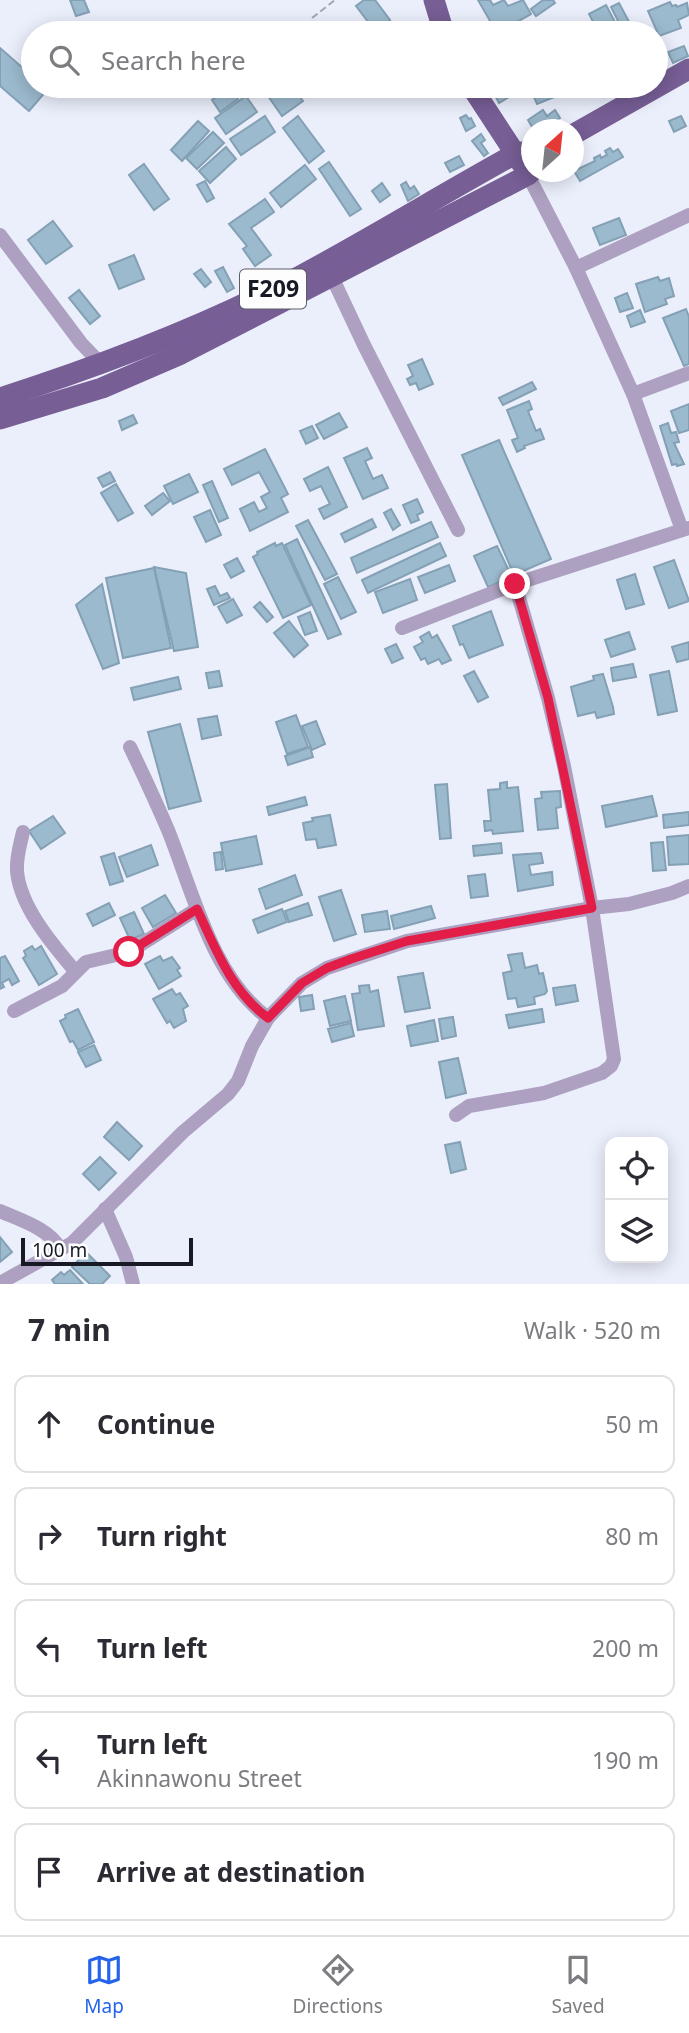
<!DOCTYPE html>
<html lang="en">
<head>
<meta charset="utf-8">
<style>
	:root { --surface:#fff; --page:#f2f2f3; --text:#2b2b33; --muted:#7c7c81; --line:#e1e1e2; --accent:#2563eb }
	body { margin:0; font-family:"Noto Sans",sans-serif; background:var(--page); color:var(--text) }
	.controls { position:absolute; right:21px; bottom:21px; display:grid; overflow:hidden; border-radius:14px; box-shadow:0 4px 18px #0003 }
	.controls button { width:63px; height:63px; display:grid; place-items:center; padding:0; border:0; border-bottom:2px solid var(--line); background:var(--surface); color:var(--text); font:35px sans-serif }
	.compass { position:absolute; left:521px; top:119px; width:63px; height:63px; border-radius:50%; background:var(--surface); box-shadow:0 4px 18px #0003; rotate:27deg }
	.scale { position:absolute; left:21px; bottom:18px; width:172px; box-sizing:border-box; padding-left:7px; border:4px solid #171a25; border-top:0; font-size:19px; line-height:24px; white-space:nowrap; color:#171a25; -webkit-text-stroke:5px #fdfdfd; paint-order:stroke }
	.stop { position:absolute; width:21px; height:21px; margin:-16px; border:5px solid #e11d48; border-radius:50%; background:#fff }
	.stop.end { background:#e11d48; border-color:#fff; box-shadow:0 2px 7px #0008 }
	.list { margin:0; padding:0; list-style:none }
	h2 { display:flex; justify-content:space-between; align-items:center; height:91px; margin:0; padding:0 28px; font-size:30px }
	h2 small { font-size:23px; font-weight:400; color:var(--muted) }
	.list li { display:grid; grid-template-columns:46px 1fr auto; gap:21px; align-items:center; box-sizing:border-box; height:98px; margin:0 14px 14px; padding:0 14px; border:2px solid var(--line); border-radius:14px }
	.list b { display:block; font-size:26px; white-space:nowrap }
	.list p { margin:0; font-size:23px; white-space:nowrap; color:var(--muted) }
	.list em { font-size:23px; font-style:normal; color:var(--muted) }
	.icon { flex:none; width:38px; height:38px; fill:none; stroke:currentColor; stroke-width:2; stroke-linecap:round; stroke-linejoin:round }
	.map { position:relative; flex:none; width:689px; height:1284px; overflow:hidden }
	.search { position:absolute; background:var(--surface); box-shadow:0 4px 18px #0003; left:21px; right:21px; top:21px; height:77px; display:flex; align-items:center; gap:18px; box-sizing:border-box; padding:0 24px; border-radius:38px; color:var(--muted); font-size:26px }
	.sheet { height:651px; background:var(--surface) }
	nav { display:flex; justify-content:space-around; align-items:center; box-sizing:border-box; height:98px; border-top:2px solid var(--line); background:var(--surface); font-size:19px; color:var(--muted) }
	nav a { display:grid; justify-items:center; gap:4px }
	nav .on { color:var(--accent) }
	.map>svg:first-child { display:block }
	.building { fill:#9cbace; stroke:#84a0b4; stroke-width:2 }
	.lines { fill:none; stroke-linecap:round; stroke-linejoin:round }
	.path { stroke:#a3a6b2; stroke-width:2; stroke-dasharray:7 3.5; stroke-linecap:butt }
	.minor { stroke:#ada0c0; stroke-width:14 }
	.primary { stroke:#775e95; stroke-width:21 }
	.route { stroke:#e11d48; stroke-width:9 }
	.labels { text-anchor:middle; stroke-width:5; stroke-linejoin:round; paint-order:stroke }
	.shield { fill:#fdfdfd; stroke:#5c5e66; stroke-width:2 }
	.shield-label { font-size:23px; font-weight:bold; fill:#171a25 }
</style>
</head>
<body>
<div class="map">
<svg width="689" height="1284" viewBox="0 0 689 1284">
	<rect width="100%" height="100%" fill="#ebeffc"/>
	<g class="building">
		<path d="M70,0H84L89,12L76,16Z"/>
		<path d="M364,0H375L390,20L375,31L356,6Z"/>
		<path d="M478,0H490L493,5L504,0L508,6L523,0L531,14L497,33Z"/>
		<path d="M543,0H553L555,3L536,16L531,9Z"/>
		<path d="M670,2L672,6L676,5L677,7L687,3L689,15L678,20L681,28L659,36L648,11Z"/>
		<path d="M619,3L635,33H624L611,7Z"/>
		<path d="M606,5L617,26L599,33L589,14Z"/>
		<path d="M684,46L688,56L673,63L668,52Z"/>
		<path d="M0,48L33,77V86H43L47,90L29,111L0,86Z"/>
		<path d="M261,86H292L303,101L282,116Z"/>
		<path d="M490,86H503L509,97L499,103Z"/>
		<path d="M535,86H552L557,96L537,104L530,88Z"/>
		<path d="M229,87L238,99L220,112L212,100Z"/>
		<path d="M246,96L257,112L226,134L215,118Z"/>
		<path d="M543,110L547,116L555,110L560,118L542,130H534L528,120Z"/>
		<path d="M466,115L469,119L471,118L475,126L466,131L460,118Z"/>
		<path d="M265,116L275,132L241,155L230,139Z"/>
		<path d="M298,116L324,151L309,163L283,128Z"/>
		<path d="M681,116L686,126L674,132L669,121Z"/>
		<path d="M198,121L209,131L182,161L171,150Z"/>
		<path d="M213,132L224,143L197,169L186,158Z"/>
		<path d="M481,134L485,140L481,143L488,153L484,156L472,141Z"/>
		<path d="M226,147L236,159L210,183L199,171Z"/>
		<path d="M610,148L613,152L618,149L623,157L580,181L574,171L595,161L594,158L600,155L601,158L607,155L605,151Z"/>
		<path d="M459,156L464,165L450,172L445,163Z"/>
		<path d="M329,162L361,209L350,216L319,169Z"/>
		<path d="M144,164L169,199L154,210L129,175Z"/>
		<path d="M305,165L316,179L281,207L270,193Z"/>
		<path d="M205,181L214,198L207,202L197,185Z"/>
		<path d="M406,182L410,189L414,186L419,194L408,201L401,185Z"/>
		<path d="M382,183L390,195L380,202L372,191Z"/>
		<path d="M265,199L274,212L251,228L271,255L255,266L243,249L247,246L229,224Z"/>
		<path d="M619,218L626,235L600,245L593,228Z"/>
		<path d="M53,221L72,246L46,264L28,240Z"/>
		<path d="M134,255L144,279L119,289L109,265Z"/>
		<path d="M223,267L234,288L227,292L215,271Z"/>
		<path d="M201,269L211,282L205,287L194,274Z"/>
		<path d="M658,277L660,281L669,278L674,296L665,299L667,304L645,312L636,284Z"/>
		<path d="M79,290L100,316L90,324L69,298Z"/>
		<path d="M627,293L633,308L620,312L615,298Z"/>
		<path d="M686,309L689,317V364L684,366L663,318Z"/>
		<path d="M640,310L645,322L631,327L627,316Z"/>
		<path d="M422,359L433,384L419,390L416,383L410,385L407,379L413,376L408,365Z"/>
		<path d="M532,382L536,389L503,405L499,398Z"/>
		<path d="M529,401L532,409L528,411L536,431L540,429L544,439L524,446L525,448L517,452L512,440L518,438L507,410Z"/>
		<path d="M689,404V430L679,433L671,411Z"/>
		<path d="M339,413L347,427L324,439L316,425Z"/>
		<path d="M133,415L137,423L122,430L119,421Z"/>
		<path d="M668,423L671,433L676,432L679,442L674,443L684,464L677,466L676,464L672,465L660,426Z"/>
		<path d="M312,426L318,438L306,444L300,431Z"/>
		<path d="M499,440L551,559L514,575L462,455Z"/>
		<path d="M367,448L372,458L365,461L373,479L382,475L388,488L363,499L344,458Z"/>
		<path d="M265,449L288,494L281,498L288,512L250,531L240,509L254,502L259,512L267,508L261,497L270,492L259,472L232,485L224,469Z"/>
		<path d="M328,467L347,507L324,519L319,509L330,504L321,486L310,491L304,479Z"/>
		<path d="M110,472L115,481L103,487L98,478Z"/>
		<path d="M189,474L198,492L173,504L164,486Z"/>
		<path d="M212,481L228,518L219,522L203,485Z"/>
		<path d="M116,484L133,513L118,521L101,493Z"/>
		<path d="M163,493L170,501L152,515L145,506Z"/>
		<path d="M417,499L423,512L417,515L419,520L411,523L403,505Z"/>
		<path d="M391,509L400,525L393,530L384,513Z"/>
		<path d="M210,510L221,535L206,542L194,517Z"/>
		<path d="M372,519L376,527L345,542L341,534Z"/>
		<path d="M308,520L337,574L325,580L296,526Z"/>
		<path d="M431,522L438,537L357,573L351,558Z"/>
		<path d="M297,539L341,634L328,639L285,545Z"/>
		<path d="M275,543L276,546L282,543L311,605L283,618L253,557L258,554L257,552Z"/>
		<path d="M440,543L446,556L368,593L362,580Z"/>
		<path d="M497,546L512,577L488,587L474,556Z"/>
		<path d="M237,558L244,571L231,578L224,565Z"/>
		<path d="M674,560L689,601L669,608L654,567Z"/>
		<path d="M449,565L455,581L425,593L418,577Z"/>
		<path d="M154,567L186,573L198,647L174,651Z"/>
		<path d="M154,568L171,648L123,658L106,578Z"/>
		<path d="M635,574L644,604L626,609L617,580Z"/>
		<path d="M338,577L356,612L341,619L324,584Z"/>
		<path d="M410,579L417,600L383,613L375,592Z"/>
		<path d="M102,584L119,663L103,669L76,605Z"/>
		<path d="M215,586L220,596L227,593L230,598L214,605L207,589Z"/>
		<path d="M233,599L242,615L227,623L218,607Z"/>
		<path d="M260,602L273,617L267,622L254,607Z"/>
		<path d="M491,611L503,645L469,658L463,644L460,645L453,626Z"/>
		<path d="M310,612L317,631L305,635L298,617Z"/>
		<path d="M289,621L308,645L294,657L274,633Z"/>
		<path d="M429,632L432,638L437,635L451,660L442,664L439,659L428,664L425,658L421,660L414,647L423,642L420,637Z"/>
		<path d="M629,632L635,649L611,657L605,640Z"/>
		<path d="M689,642V659L677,662L672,647Z"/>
		<path d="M396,644L403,658L392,663L385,649Z"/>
		<path d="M633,664L636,677L613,681L611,668Z"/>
		<path d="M219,671L222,686L209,688L206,673Z"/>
		<path d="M474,671L488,697L478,702L464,676Z"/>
		<path d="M669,671L677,711L658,715L650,675Z"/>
		<path d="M603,674L613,707L614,714L597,718L595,712L578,716L571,687L594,680L593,676Z"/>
		<path d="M178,677L181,689L134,700L131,688Z"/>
		<path d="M296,715L308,747L287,754L276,722Z"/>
		<path d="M217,716L221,735L202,739L198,719Z"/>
		<path d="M316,721L325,744L312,750L302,726Z"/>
		<path d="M180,724L201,801L169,809L148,732Z"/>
		<path d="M310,747L313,757L288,765L285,756Z"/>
		<path d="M507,782V788L518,787L523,831L493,834L492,830L485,831L484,821H491L488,790L500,789V783Z"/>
		<path d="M447,784L451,838L440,839L435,785Z"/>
		<path d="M560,791L561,807L556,808L558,828L538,830L535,799L542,798L541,792Z"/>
		<path d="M652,796L657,816L606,827L602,806Z"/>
		<path d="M305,797L307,805L269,815L267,807Z"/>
		<path d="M689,812V825L664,828L663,815Z"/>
		<path d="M330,815L336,845L318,848L316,839L306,840L303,823L313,821L312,818Z"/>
		<path d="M53,816L65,833L41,849L29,831Z"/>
		<path d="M689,835V864L669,865L667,837Z"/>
		<path d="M256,836L262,864L226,871L221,843Z"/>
		<path d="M663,842L666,870L653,871L651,843Z"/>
		<path d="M501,843L502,853L474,856L473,846Z"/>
		<path d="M151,845L158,865L127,877L119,857Z"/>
		<path d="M221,852L223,869L216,870L214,853Z"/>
		<path d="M114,853L123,881L110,885L101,857Z"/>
		<path d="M541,853L543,863L529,865L531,875L552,872L553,885L518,891L513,855Z"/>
		<path d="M485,874L488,896L471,898L468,876Z"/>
		<path d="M295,875L302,895L266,909L259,889Z"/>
		<path d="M341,890L356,934L334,941L319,897Z"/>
		<path d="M165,895L176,913L153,927L142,908Z"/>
		<path d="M109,903L115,915L93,926L87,914Z"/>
		<path d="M308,903L312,915L289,922L285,911Z"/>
		<path d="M431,906L435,918L394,929L391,916Z"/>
		<path d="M282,909L287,922L258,933L253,920Z"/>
		<path d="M387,911L390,929L365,932L362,915Z"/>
		<path d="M134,912L144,934L130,940L120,918Z"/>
		<path d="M32,946L35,950L41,946L57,974L39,985L23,958L26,956L24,951Z"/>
		<path d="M522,953L525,968L537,965L539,974L543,973L547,991L545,994L534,997L535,1004L518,1007L516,998L508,999L503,973L512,971L508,955Z"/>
		<path d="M5,956L19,981L12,985L9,979L2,983L4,987L0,989V958Z"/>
		<path d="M160,956L163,961L172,957L180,968L177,970L181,976L159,989L145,964Z"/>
		<path d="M423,973L430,1008L405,1012L398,977Z"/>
		<path d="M369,985L370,992L378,990L384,1026L358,1030L352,994L360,993L359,986Z"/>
		<path d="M575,985L578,1001L556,1005L553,988Z"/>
		<path d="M172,989L176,995L180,993L188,1006L183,1009L186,1021L174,1028L170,1021L167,1023L153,999Z"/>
		<path d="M312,995L314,1009L301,1011L299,997Z"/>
		<path d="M345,996L351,1021L330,1026L324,1001Z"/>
		<path d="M78,1009L94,1042L78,1050L73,1041L70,1042L60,1021L66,1018L65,1015Z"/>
		<path d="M542,1009L544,1022L509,1028L506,1015Z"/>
		<path d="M453,1017L456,1036L442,1039L439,1019Z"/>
		<path d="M434,1020L438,1041L411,1046L407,1026Z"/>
		<path d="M351,1023L354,1036L332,1042L328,1029Z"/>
		<path d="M94,1045L101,1060L86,1067L78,1052Z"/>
		<path d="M458,1058L466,1093L446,1098L439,1062Z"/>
		<path d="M117,1122L142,1146L129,1160L104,1137Z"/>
		<path d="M460,1142L466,1169L451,1173L445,1145Z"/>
		<path d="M100,1157L116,1173L99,1190L83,1174Z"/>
		<path d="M0,1237L12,1252L0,1262Z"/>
		<path d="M86,1252L110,1276L102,1284H90L72,1267Z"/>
		<path d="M70,1270L83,1284H55L52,1280L61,1272L64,1275Z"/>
	</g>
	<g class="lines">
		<path class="path" d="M312,18L335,0"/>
		<g class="minor">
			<path d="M528,175L576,268L633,394L682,530"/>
			<path d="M0,235L81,343L102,365"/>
			<path d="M576,268L689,215"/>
			<path d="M332,277L364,345L458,530"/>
			<path d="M633,394L689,373"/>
			<path d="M402,628L515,584L689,528"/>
			<path d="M130,747C143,774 156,802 168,830C193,892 212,977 268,1018L302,983L327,968L407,941L592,908L629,904L672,893L689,886"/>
			<path d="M23,832C20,845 16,858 17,871C20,907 53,945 75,971"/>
			<path d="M14,1011L62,986L86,962L129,952L197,909"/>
			<path d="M456,1115L469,1106L544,1093L602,1073L611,1066L614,1059L592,908L564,766L548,698L515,584"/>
			<path d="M105,1209L126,1257L133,1284"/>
			<path d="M0,1211C20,1220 50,1229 60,1249"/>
			<path d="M0,1283L72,1243L183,1132L228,1094L238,1081L252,1046L268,1018"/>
		</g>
		<g class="primary">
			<path d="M434,0L444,33"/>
			<path d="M471,86L522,164"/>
			<path d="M574,134L689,69"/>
			<path d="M0,398C103,365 204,327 300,276C373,237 444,193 517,153L532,150"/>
			<path d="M0,419L102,388L181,354L528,175L532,171"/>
		</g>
	</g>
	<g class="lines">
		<path class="route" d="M129,952L197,909C216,949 231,991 268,1018L302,983L327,968L351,959L407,941L592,908L548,698L515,584"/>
	</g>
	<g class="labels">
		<rect class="shield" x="240" y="269.5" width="66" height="39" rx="5"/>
		<g class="shield-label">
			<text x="273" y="297">F209</text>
		</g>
	</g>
</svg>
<div class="controls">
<button><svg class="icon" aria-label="locate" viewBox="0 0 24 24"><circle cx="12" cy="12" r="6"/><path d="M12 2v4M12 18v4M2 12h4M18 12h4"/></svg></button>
<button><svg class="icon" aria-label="layers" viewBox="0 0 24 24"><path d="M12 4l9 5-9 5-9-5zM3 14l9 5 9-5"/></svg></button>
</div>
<svg class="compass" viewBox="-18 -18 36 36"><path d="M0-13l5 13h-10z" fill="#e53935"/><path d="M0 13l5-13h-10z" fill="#7c7c81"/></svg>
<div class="scale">100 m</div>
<div class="stop" style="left:129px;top:952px"></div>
<div class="stop end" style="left:515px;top:584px"></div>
<div class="search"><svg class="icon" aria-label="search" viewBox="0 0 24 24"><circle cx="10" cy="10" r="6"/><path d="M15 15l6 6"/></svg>Search here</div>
</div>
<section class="sheet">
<h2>7 min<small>Walk · 520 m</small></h2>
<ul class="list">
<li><svg class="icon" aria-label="ahead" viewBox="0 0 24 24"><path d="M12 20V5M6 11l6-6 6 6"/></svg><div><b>Continue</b></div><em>50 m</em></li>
<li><svg class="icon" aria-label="right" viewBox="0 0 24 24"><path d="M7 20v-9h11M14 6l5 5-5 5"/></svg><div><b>Turn right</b></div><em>80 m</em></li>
<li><svg class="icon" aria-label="left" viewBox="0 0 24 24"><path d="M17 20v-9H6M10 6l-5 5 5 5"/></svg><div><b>Turn left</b></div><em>200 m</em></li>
<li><svg class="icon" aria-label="left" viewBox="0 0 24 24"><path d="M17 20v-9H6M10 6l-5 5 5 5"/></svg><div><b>Turn left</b><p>Akinnawonu Street</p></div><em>190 m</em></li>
<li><svg class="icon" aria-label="arrive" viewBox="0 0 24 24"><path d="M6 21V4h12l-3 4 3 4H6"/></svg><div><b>Arrive at destination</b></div></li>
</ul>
</section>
<nav>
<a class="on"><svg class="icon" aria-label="map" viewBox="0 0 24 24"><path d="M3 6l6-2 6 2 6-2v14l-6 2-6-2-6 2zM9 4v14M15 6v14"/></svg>Map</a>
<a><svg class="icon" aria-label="directions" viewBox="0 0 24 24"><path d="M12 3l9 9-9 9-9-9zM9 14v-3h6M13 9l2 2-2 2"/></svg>Directions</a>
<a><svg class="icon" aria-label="saved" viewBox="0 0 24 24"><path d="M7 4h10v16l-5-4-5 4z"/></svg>Saved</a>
</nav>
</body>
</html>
